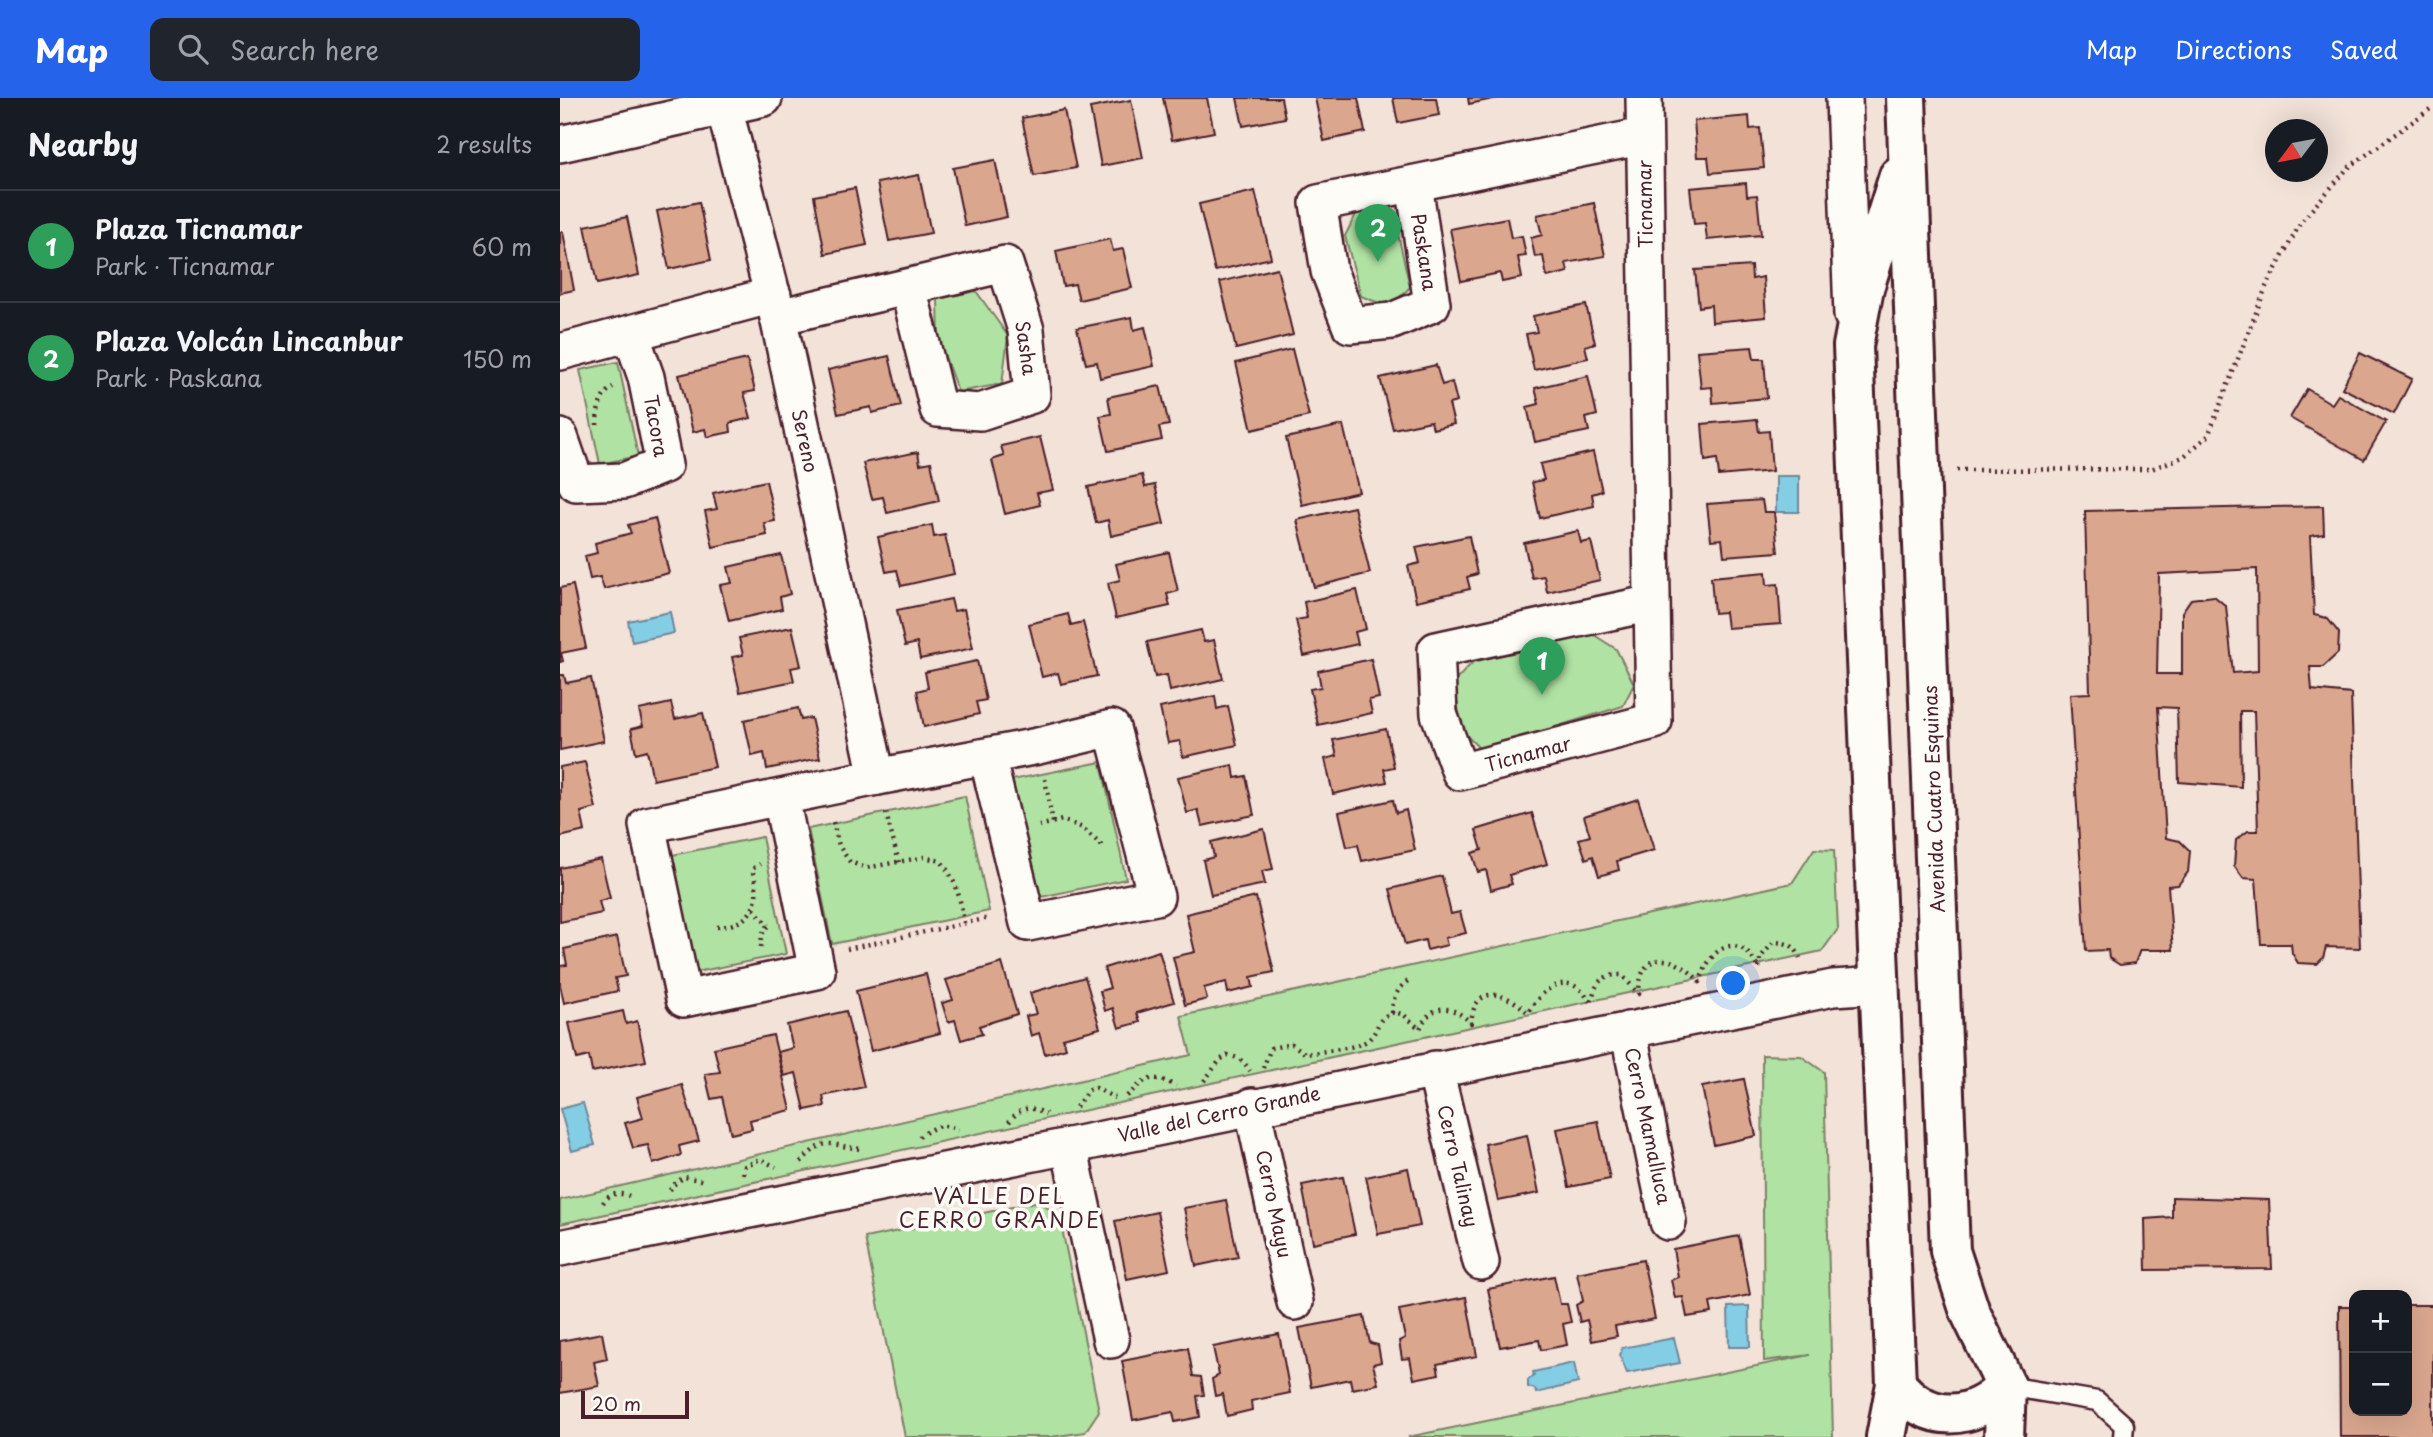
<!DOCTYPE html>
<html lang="en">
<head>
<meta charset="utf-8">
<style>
	:root { --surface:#171b24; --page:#20242c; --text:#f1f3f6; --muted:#9ea1a6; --line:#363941; --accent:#2563eb }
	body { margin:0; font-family:"Playpen Sans",sans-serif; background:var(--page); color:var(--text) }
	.controls { position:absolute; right:21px; bottom:21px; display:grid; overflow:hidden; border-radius:14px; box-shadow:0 7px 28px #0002 }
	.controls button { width:63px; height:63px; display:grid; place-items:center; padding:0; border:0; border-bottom:2px solid var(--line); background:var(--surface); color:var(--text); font:35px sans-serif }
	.compass { position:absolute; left:1705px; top:21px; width:63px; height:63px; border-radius:50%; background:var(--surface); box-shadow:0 7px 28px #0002; rotate:238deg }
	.scale { position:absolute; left:21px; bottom:18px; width:108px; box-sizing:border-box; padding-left:7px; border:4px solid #4a1f2b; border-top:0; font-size:19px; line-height:24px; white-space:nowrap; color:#4a1f2b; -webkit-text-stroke:5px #fdfcf7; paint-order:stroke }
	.you { position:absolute; left:1174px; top:886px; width:24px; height:24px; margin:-18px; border:5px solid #fff; border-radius:50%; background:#1a73e8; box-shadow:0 0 0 10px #1a73e833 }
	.badge { display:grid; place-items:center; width:46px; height:46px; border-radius:50%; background:var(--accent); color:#fff; font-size:23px; font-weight:700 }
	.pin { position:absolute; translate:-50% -58px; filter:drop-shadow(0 2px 4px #0008) }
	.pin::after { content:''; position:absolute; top:37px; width:24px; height:21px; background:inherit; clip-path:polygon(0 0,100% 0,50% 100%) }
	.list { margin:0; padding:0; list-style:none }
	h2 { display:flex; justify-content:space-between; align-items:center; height:91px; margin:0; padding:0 28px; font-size:30px }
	h2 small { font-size:23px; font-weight:400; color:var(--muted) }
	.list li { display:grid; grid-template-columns:46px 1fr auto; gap:21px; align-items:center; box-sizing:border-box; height:112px; padding:0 28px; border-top:2px solid var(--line) }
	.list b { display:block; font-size:26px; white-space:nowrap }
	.list p { margin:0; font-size:23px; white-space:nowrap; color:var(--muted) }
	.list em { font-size:23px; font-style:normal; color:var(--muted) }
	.icon { flex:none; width:38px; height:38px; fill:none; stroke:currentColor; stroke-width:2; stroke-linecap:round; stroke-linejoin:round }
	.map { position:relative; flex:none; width:1873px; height:1339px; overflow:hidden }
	header { display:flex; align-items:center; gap:42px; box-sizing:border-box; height:98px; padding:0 35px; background:var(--accent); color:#fff }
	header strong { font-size:33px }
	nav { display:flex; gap:38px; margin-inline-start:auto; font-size:24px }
	.search { width:490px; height:63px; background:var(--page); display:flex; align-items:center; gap:18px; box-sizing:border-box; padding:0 24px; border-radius:14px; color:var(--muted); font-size:26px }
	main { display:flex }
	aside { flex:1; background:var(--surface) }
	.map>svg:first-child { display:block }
	.green { fill:#b0e2a3; stroke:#7d8067; stroke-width:2 }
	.water { fill:#84cee5; stroke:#6d889b; stroke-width:2 }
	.building { fill:#daa78e; stroke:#4a1f2b; stroke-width:2; fill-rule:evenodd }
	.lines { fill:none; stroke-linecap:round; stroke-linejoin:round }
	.service-casing { stroke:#4a1f2b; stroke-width:23 }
	.minor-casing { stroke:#4a1f2b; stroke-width:40 }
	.secondary-casing { stroke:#4a1f2b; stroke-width:44 }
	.path { stroke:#4a1f2b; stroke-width:4.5; stroke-dasharray:2 5; stroke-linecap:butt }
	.service { stroke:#fdfcf7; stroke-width:18 }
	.minor { stroke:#fdfcf7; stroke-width:35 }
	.secondary { stroke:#fdfcf7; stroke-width:38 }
	.labels { text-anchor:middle; stroke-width:7; stroke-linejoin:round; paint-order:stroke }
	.street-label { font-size:19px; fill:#4a1f2b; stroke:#fdfcf7 }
	.neighbourhood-label { font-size:21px; letter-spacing:2px; fill:#4a1f2b; stroke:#fdfcf7 }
</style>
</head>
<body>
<header>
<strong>Map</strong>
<div class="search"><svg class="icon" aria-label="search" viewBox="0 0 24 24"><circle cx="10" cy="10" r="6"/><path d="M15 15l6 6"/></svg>Search here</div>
<nav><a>Map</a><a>Directions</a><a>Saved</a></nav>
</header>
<main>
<aside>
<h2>Nearby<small>2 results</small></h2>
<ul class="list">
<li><span class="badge" style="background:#2e9e5b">1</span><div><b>Plaza Ticnamar</b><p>Park · Ticnamar</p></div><em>60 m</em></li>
<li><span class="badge" style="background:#2e9e5b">2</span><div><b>Plaza Volcán Lincanbur</b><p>Park · Paskana</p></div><em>150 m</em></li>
</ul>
</aside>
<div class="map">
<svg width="1873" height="1339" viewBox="0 0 1873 1339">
	<rect width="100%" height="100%" fill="#f2e2d8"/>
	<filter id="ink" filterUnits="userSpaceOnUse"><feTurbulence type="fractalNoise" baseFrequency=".0143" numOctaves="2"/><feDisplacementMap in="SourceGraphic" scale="14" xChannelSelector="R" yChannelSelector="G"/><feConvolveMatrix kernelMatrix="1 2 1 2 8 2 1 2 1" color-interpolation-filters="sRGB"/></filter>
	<g filter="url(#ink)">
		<g class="green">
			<path d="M815,105L832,110L850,189C831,210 826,208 801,198L785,138L797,114Z"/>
			<path d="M416,193L448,238L442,286L398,294L379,243L378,201Z"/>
			<path d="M58,264L78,358L40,366L20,272Z"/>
			<path d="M1031,535L1056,551L1074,586L1063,608L921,652L903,634L893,585L913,564Z"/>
			<path d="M541,664L566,781L476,800L452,682Z"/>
			<path d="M405,698L429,813L272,846L248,731Z"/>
			<path d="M202,739L226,856L136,874L112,757Z"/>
			<path d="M1254,751L1274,752L1278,831L1262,853L0,1126V1102L631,957L621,918L1232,785Z"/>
			<path d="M1202,957L1241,958L1264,974L1273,1339H848L1250,1257L1204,1263Z"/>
			<path d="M480,1103L500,1121L539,1313L525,1334L491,1339H345L305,1140Z"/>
		</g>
		<g class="water">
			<rect x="1216" y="378" width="23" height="36"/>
			<path d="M110,514L114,535L72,544L68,523Z"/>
			<path d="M23,1005L35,1047L12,1053L0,1011Z"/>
			<path d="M1189,1208L1190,1249H1169L1168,1209Z"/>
			<path d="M1114,1240L1120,1265L1067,1275L1060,1258L1062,1250Z"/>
			<path d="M1014,1265L1018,1285L976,1295L975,1291L968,1289V1282L974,1278L973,1274Z"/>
		</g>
		<g class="building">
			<path d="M603,0H647L654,34L612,42Z"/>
			<path d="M677,0H721L725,20L683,28Z"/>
			<path d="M755,0H798L805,34L764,43Z"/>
			<path d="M833,0H876L879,17L838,25Z"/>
			<path d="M908,0H938L909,6Z"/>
			<path d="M571,2L583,60L541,68L530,10Z"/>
			<path d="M504,12L516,70L474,78L462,20Z"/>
			<path d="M1189,18L1190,31L1200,30L1204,70L1150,75L1148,59H1137L1134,23Z"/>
			<path d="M435,62L447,119L405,128L393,70Z"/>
			<path d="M359,77L371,135L329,143L317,85Z"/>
			<path d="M1186,85L1187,98L1197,97L1201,137L1147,142L1145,125L1134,126L1130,90Z"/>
			<path d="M295,90L307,147L265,156L254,98Z"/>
			<path d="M695,93L711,160L655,173L639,106Z"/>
			<path d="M139,104L151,162L109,171L97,113Z"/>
			<path d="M1034,105L1045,158L1006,165L1008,174L987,179L983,158L975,159L971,140L982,137L977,117Z"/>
			<path d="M67,119L79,177L37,186L25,128Z"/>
			<path d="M947,120L951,140L962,138L966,158L958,159L962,180L942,184L940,175L901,183L890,131Z"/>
			<path d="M0,134H3L14,192L0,195Z"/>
			<path d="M550,141L553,153L563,151L572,190L519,202L515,186L503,188L496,153Z"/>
			<path d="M1191,168L1192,181L1203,179L1206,219L1152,224L1151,207L1139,209L1135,172Z"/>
			<path d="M717,170L733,237L676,251L660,184Z"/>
			<path d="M1026,207L1035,245L1025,248L1028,260L974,272L966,236L977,234L973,218Z"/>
			<path d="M572,219L574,232L585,229L594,268L540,280L537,264L526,266L517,230Z"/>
			<path d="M1192,249L1194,261H1204L1207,300L1153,305L1152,289L1141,290L1137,253Z"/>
			<path d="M732,251L749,318L692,332L676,265Z"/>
			<path d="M1800,255L1852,281L1834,316L1782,290Z"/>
			<path d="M329,258L341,308L312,315L311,309L278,316L268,272Z"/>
			<path d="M187,261L195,293L184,295L191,320L170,325L171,334L147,339L145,331L133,334L119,277Z"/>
			<path d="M876,267L882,287L892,284L897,304L889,306L894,326L873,331L871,323L833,331L820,280Z"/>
			<path d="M1028,278L1037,317L1026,320L1029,333L975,344L967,309L979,306L975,290Z"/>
			<path d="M600,288L609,327L599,329L602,342L548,353L540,318L551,316L548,299Z"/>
			<path d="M1747,291L1772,306L1778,297L1826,324L1804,362L1730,320Z"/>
			<path d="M1197,321L1199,334L1209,333L1212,373L1159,378L1157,361L1145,363L1142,326Z"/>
			<path d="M783,327L799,394L742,407L726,340Z"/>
			<path d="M480,339L493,392L477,395L480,407L445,416L432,362L444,358L441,348Z"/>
			<path d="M358,354L360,366L371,364L379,403L327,415L323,399L312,401L303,365Z"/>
			<path d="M1033,354L1042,393L1032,396L1034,408L980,420L972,384L984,382L980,366Z"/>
			<path d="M582,377L585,389L595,387L604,426L551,438L548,422L536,425L528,389Z"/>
			<path d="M206,383L215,423L204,425L207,437L153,449L145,413L157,411L153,395Z"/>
			<path d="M1202,402L1204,414H1214L1218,454L1164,458L1162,441L1151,442L1147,406Z"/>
			<path d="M1763,408L1764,436L1750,438L1754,517L1767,520L1779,535L1778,555L1763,569H1750L1752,592L1791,596L1800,850L1766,849L1763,860L1757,866L1738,865L1732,855L1731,846H1701L1696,781L1683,780L1674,768L1676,742L1688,733H1698L1694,613H1680L1681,689L1619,684L1617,610L1598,609L1606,740L1620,743L1630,753L1628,774L1618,787L1608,788L1613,852H1580L1575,865L1560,867L1549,860L1548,852L1526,853L1510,596L1530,595L1525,413ZM1697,471L1698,573L1673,575L1666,508L1654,498L1631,501L1622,514V576H1597L1599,476Z"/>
			<path d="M794,409L810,475L754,489L737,422Z"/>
			<path d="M95,420L109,475L44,491L40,479L30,481L25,458L37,455L35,445L71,435L68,427Z"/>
			<path d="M372,427L374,439L385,437L394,476L341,488L337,472L326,474L318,439Z"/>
			<path d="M1018,433L1021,445L1031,443L1040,482L987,494L984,478L972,480L964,445Z"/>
			<path d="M909,438L917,476L907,479L910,491L856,503L848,468L860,465L856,449Z"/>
			<path d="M609,454L618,493L607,496L610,508L556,520L548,485L560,482L556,466Z"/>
			<path d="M221,457L230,496L220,499L222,511L169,523L160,487L172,485L168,469Z"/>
			<path d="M1206,474L1207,487L1218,486L1221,526L1167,530L1165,514L1154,515L1151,479Z"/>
			<path d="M13,487L26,550L1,555L3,563L0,564V490Z"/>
			<path d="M797,492L806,531L795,534L798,546L744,558L736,522L747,520L744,504Z"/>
			<path d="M391,501L394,513L404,511L413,550L360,561L357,545L345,548L337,512Z"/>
			<path d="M508,516L511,527L523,524L537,578L501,586L498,575L482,579L469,526Z"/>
			<path d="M232,529L241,568L231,570L234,583L180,594L172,559L183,557L179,540Z"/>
			<path d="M641,532L644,544L654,542L663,581L610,593L607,577L595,579L587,544Z"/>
			<path d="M811,561L819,600L809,602L812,615L758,627L750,591L761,589L758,573Z"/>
			<path d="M417,563L426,602L416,604L419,616L364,629L357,593L368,590L365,574Z"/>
			<path d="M0,577H4L6,585L31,580L44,643L0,652Z"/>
			<path d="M655,598L657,611L668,608L677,647L623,659L620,643L608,645L600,610Z"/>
			<path d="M111,605L115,621L143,615L155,669L93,682L87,652L76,655L71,631L83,628L79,612Z"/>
			<path d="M238,610L241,622L251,620L260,660L207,671L204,655L192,658L184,622Z"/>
			<path d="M826,631L834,669L824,671L827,684L773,696L765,661L777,658L773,642Z"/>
			<path d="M25,664L36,710L21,714L25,733L0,739V669Z"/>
			<path d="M673,667L675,680L686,678L694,717L642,728L638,712L627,715L618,679Z"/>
			<path d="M1078,701L1094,752L1057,763L1059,772L1039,778L1033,758L1026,761L1019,741L1030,738L1024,718Z"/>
			<path d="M833,702L836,715L846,712L855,752L802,763L798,747L787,749L779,714Z"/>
			<path d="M972,715L987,766L949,777L952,786L931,792L926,772L918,774L912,755L922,752L916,732Z"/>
			<path d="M704,731L713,771L702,773L705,786L651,797L643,762L654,759L651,744Z"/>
			<path d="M41,761L50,800L39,803L42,815L0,824V770Z"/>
			<path d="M882,778L891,816L900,814L906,835L885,840L887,847L867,852L865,842L845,847L830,791Z"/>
			<path d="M696,799L714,874L691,879L693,889L668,895L666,884L644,890L647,901L625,907L613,859L635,854L626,816Z"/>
			<path d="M57,839L66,878L55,880L58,893L4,905L0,887V868L7,867L4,851Z"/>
			<path d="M599,853L614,904L577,915L580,924L559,930L553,910L545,913L540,893L550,890L544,870Z"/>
			<path d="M442,865L457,916L419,928L422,936L401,942L395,922L388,924L382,905L393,902L386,882Z"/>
			<path d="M366,876L380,935L311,953L296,893Z"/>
			<path d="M525,879L540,930L503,940L506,950L485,956L479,935L471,938L466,918L476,916L470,895Z"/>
			<path d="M63,913L66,926L77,923L86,963L32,974L29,958L17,961L9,925Z"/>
			<path d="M286,913L304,989L263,998L265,1008L245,1012L236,975L224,978L218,954L233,950L227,927Z"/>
			<path d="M213,937L231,1012L190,1022L192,1031L171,1036L162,999L151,1001L145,976L160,974L154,950Z"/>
			<path d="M1184,981L1196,1038L1154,1047L1142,989Z"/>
			<path d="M122,987L139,1043L119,1048L121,1057L93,1066L88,1047L73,1050L65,1025L83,1020L77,999Z"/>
			<path d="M1038,1023L1050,1081L1009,1089L997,1031Z"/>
			<path d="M967,1037L979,1095L938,1103L925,1046Z"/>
			<path d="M848,1070L860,1128L818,1136L806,1079Z"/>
			<path d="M783,1079L795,1136L753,1145L742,1087Z"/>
			<path d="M1612,1099L1709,1102L1712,1171L1586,1172L1585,1121L1612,1119Z"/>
			<path d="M666,1102L678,1159L636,1168L624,1110Z"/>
			<path d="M597,1114L609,1172L567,1181L555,1123Z"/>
			<path d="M1179,1138L1190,1197L1150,1205L1152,1215L1127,1219L1123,1199L1115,1200L1111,1182L1118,1179L1113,1151Z"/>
			<path d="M1083,1162L1095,1221L1055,1228L1057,1238L1032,1243L1027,1222L1020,1224L1016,1207L1023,1203L1017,1175Z"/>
			<path d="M994,1178L1000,1206H1007L1011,1224L1003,1226L1007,1247L981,1252L979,1242L940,1249L928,1191Z"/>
			<path d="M906,1199L917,1258L877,1266L879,1276L854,1281L850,1260L842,1261L839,1243L845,1240L839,1212Z"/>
			<path d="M1847,1207H1873V1339H1780L1779,1208H1794V1313H1847Z"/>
			<path d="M804,1218L810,1245L818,1247L821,1264L813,1266L818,1286L792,1291L790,1281L751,1289L739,1230Z"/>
			<path d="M42,1235L47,1261L34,1264L39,1288L0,1295V1243Z"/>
			<path d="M719,1236L730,1295L691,1303L692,1312L667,1318L663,1296L655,1298L652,1281L659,1277L653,1249Z"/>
			<path d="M628,1250L633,1278L641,1279L644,1297L637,1298L640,1319L615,1324L613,1314L573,1322L562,1263Z"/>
		</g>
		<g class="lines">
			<g class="service-casing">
				<path id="service" d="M1446,1288L1537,1303L1564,1327L1563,1339"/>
			</g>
			<g class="minor-casing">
				<g id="minor">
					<path d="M1084,0L1094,623L900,674L879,616L876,552L1092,505"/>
					<path d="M1284,0L1292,217"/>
					<path d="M164,9L218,219L317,679L87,727L124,901L257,873L221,700"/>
					<path d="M0,46L204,0"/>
					<path d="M854,86L872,206L832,223L790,227L769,173L758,105L1084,38"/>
					<path d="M218,219L445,166L466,232L472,297L420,314L378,311L348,189"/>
					<path d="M0,254L213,197"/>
					<path d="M0,339L16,385L64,383L104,367L86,279L71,236"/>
					<path d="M317,679L478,648L552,630L596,799L468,825L427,658"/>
					<path d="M1068,932L1108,1124"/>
					<path d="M875,971L921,1164"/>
					<path d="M692,1008L735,1204"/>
					<path d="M509,1048L551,1242"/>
					<path d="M0,1150L509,1048L1273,890L1319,887"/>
				</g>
			</g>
			<g class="secondary-casing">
				<g id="secondary">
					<path d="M1346,0L1390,1153L1410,1214L1446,1288L1444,1339"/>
					<path d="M1336,1286C1368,1326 1412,1324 1446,1288"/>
					<path d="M1326,1339L1336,1286L1293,248L1304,190L1339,78"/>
				</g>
			</g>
			<g class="path">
				<path d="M37,327C37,313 40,297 53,289"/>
				<path d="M1397,372L1591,371L1623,359L1648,338L1706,189L1741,124L1788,70L1873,9"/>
				<path d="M485,681L493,725"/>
				<path d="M326,715L339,765"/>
				<path d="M273,724L279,748L290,764L306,770L364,759L381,763C397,784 400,799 404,825"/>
				<path d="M479,728L502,722L523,730L544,750"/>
				<path d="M194,811L208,827"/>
				<path d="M157,829C193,827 203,803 192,771L200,766"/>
				<path d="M201,849L202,836L210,825"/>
				<path d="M287,851L429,820"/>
				<path d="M832,915C832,900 838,889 851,881"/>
				<path d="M703,970L711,950L732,946L746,956C761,953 797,951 808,942C821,931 814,920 835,914L844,917L860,931C871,904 892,906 911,925C914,885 947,893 968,915C984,887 1012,870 1031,906C1035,887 1039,876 1062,877L1079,896C1079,848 1117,857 1140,884C1150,848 1179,831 1199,871L1200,860L1214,844C1228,845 1235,847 1240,860"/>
				<path d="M644,983L660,962L668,957C679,960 684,963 690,973"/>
				<path d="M567,998C586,980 590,975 616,988"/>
				<path d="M516,1009L528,992L536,990L555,1000"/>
				<path d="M449,1024C460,1009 470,1007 486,1016"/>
				<path d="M359,1039C374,1029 381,1024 398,1032"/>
				<path d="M241,1064C267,1036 269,1048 301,1051"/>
				<path d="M183,1076L185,1068L200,1061L216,1069"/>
				<path d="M110,1092L112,1088L124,1079L145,1083"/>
				<path d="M43,1105C49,1095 59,1094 69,1098"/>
			</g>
			<use href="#service" class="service"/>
			<use href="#minor" class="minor"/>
			<use href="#secondary" class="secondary"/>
		</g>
	</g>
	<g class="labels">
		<g class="street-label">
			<text transform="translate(1085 106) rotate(-91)" y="7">Ticnamar</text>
			<text transform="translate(864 154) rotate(81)" y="7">Paskana</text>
			<text transform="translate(466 250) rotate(82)" y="7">Sasha</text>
			<text transform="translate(96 328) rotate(80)" y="7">Tacora</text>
			<text transform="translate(245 343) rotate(78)" y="7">Sereno</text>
			<text transform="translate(968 656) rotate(-15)" y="7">Ticnamar</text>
			<text transform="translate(1374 701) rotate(-92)" y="7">Avenida Cuatro Esquinas</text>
			<text transform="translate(659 1016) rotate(-12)" y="7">Valle del Cerro Grande</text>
			<text transform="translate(1088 1028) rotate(78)" y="7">Cerro Mamalluca</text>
			<text transform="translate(898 1068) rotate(77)" y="7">Cerro Talinay</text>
			<text transform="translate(714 1106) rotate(78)" y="7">Cerro Mayu</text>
		</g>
		<g class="neighbourhood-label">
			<text x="440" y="1106">VALLE DEL<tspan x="440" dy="24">CERRO GRANDE</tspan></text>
		</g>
	</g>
</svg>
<div class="controls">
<button>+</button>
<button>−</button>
</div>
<svg class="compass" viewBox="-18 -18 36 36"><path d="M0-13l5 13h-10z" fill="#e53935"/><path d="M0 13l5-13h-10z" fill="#9ea1a6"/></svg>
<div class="scale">20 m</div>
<div class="you"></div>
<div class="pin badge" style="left:982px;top:597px;background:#2e9e5b">1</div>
<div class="pin badge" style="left:818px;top:164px;background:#2e9e5b">2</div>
</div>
</main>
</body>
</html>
